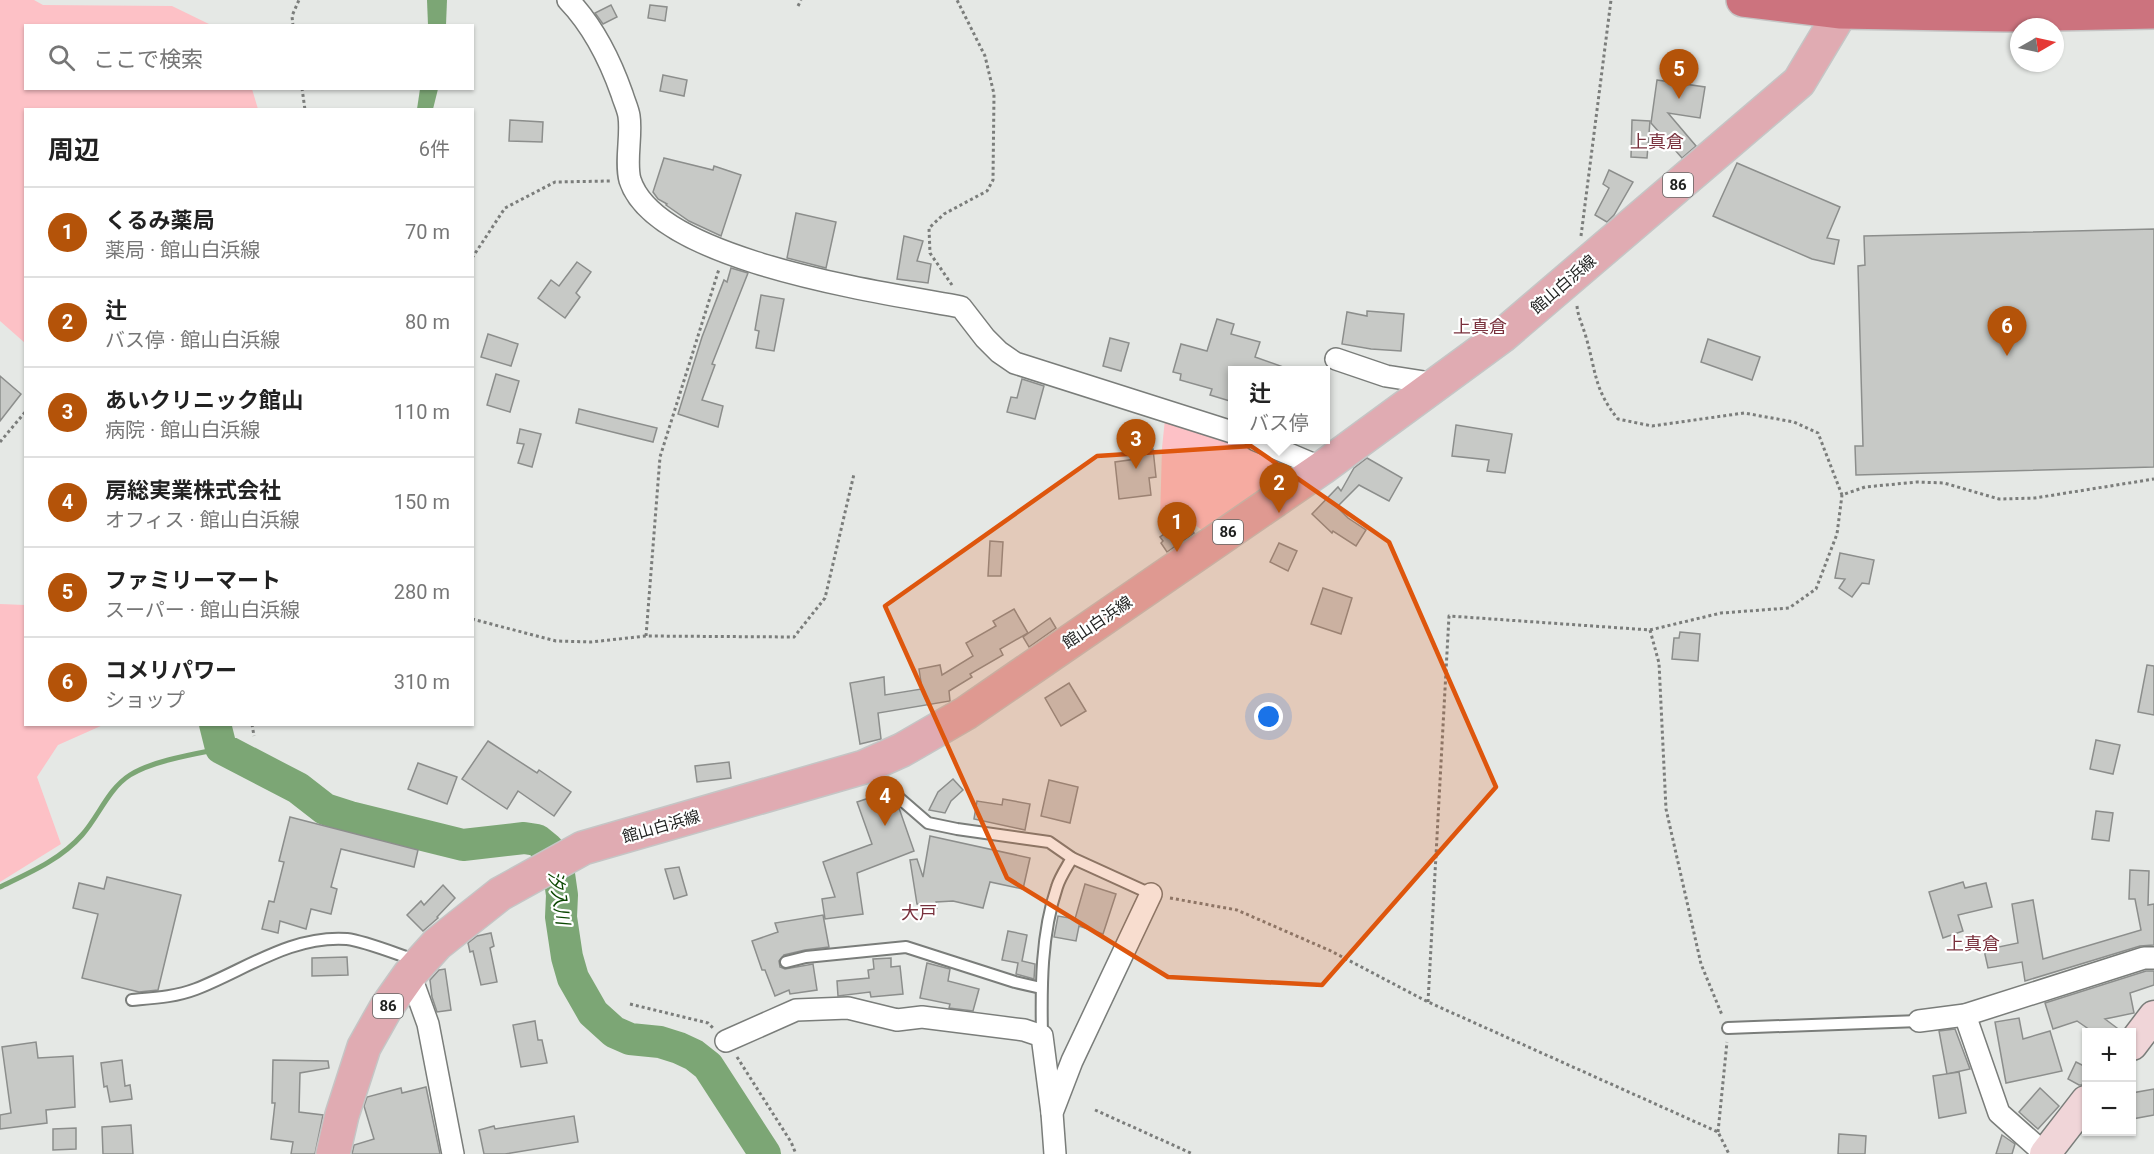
<!DOCTYPE html>
<html lang="ja">
<head>
<meta charset="utf-8">
<style>
	:root { --surface:#fff; --page:#f2f2f2; --text:#222; --muted:#767676; --line:#e0e0e0; --accent:#b45309 }
	body { margin:0; font-family:Roboto,"Noto Sans JP",sans-serif; background:var(--page); color:var(--text) }
	.controls { position:absolute; right:18px; bottom:18px; display:grid; overflow:hidden; border-radius:0px; box-shadow:0 2px 4px #0004 }
	.controls button { width:54px; height:54px; display:grid; place-items:center; padding:0; border:0; border-bottom:2px solid var(--line); background:var(--surface); color:var(--text); font:30px sans-serif }
	.compass { position:absolute; left:2010px; top:18px; width:54px; height:54px; border-radius:50%; background:var(--surface); box-shadow:0 2px 4px #0004; rotate:81deg }
	.you { position:absolute; left:1269px; top:717px; width:21px; height:21px; margin:-15px; border:4px solid #fff; border-radius:50%; background:#1a73e8; box-shadow:0 0 0 9px #1a73e833 }
	.badge { display:grid; place-items:center; width:39px; height:39px; border-radius:50%; background:var(--accent); color:#fff; font-size:20px; font-weight:700 }
	.pin { position:absolute; translate:-50% -50px; filter:drop-shadow(0 2px 3px #0008) }
	.pin::after { content:''; position:absolute; top:32px; width:21px; height:18px; background:inherit; clip-path:polygon(0 0,100% 0,50% 100%) }
	.popup { position:absolute; left:1228px; top:366px; width:102px; height:78px; box-sizing:border-box; display:grid; place-content:center; border-radius:0px; background:var(--surface); filter:drop-shadow(0 2px 4px #0005); font-size:20px; white-space:nowrap; color:var(--muted) }
	.popup b { font-size:22px; color:var(--text) }
	.popup::after { content:''; position:absolute; left:50%; top:100%; margin-left:-12px; border:12px solid transparent; border-top-color:var(--surface) }
	.list { margin:0; padding:0; list-style:none }
	h2 { display:flex; justify-content:space-between; align-items:center; height:78px; margin:0; padding:0 24px; font-size:26px }
	h2 small { font-size:20px; font-weight:400; color:var(--muted) }
	.list li { display:grid; grid-template-columns:39px 1fr auto; gap:18px; align-items:center; box-sizing:border-box; height:90px; padding:0 24px; border-top:2px solid var(--line) }
	.list b { display:block; font-size:22px; white-space:nowrap }
	.list p { margin:0; font-size:20px; white-space:nowrap; color:var(--muted) }
	.list em { font-size:20px; font-style:normal; color:var(--muted) }
	.icon { flex:none; width:33px; height:33px; fill:none; stroke:currentColor; stroke-width:2; stroke-linecap:round; stroke-linejoin:round }
	.map { position:relative; flex:none; width:2154px; height:1154px; overflow:hidden }
	.search { position:absolute; background:var(--surface); box-shadow:0 2px 4px #0004; left:24px; top:24px; width:450px; height:66px; display:flex; align-items:center; gap:15px; box-sizing:border-box; padding:0 21px; border-radius:0px; color:var(--muted); font-size:22px }
	.panel { position:absolute; background:var(--surface); box-shadow:0 2px 4px #0004; left:24px; top:108px; width:450px; height:618px; border-radius:0px }
	.map>svg:first-child { display:block }
	.green { fill:#fdc1c6 }
	.water { fill:#7ca675 }
	.lines { fill:none; stroke-linecap:round; stroke-linejoin:round }
	.stream { stroke:#7ca675; stroke-width:5 }
	.river { stroke:#7ca675; stroke-width:32 }
	.building { fill:#c7c9c6; stroke:#8c8e8c; stroke-width:1.5 }
	.lane-casing { stroke:#7a7d7a; stroke-width:14 }
	.street-casing { stroke:#7a7d7a; stroke-width:24 }
	.secondary-casing { stroke:#7a7d7a; stroke-width:33 }
	.primary-casing { stroke:#c5c5c5; stroke-width:36 }
	.highway-casing { stroke:#c5c5c5; stroke-width:36 }
	.path { stroke:#7b7d7b; stroke-width:3; stroke-dasharray:3 3; stroke-linecap:butt }
	.lane { stroke:#fff; stroke-width:10 }
	.street { stroke:#fff; stroke-width:21 }
	.secondary { stroke:#f0d5d8; stroke-width:30 }
	.primary { stroke:#e0abb2; stroke-width:33 }
	.highway { stroke:#cc737e; stroke-width:33 }
	.marked { fill:#de560d; fill-opacity:0.2; stroke:#de560d; stroke-width:4.5; stroke-linejoin:round }
	.labels { text-anchor:middle; stroke-width:4.5; stroke-linejoin:round; paint-order:stroke }
	.shield { fill:#fff; stroke:#626362; stroke-width:1.5 }
	.shield-label { font-size:15px; font-weight:bold; fill:#1f201f }
	.street-label { font-size:16px; fill:#1f201f; stroke:#fff }
	.neighbourhood-label { font-size:18px; fill:#79313d; stroke:#fff }
	.water-label { font-size:18px; font-style:italic; fill:#0c4802; stroke:#fff }
</style>
</head>
<body>
<div class="map">
<svg width="2154" height="1154" viewBox="0 0 2154 1154">
	<rect width="100%" height="100%" fill="#e5e8e5"/>
	<g class="green">
		<path d="M0,0H34L43,5L172,6L211,25L26,26V88L252,89L258,109L26,110L25,343L0,321Z"/>
		<path d="M1165,419L1213,433L1301,468L1206,533L1187,519L1160,520L1162,448Z"/>
		<path d="M0,604L25,605L26,724L103,725L58,745L37,777L61,844L0,882Z"/>
	</g>
	<g class="water">
		<path d="M427,0H447L446,25H428Z"/>
		<path d="M420,89H438L433,109H417Z"/>
		<path d="M205,725H228L231,742L257,769C246,766 214,754 209,744C206,739 206,731 205,725Z"/>
	</g>
	<g class="lines">
		<path class="stream" d="M0,887C29,873 60,860 82,835C99,816 108,789 130,775C152,761 194,754 219,749"/>
		<path class="river" d="M215,724L221,748L298,788L325,809L350,817L463,845L524,838L537,840L548,849L559,874L562,895L561,917L567,957L573,978L593,1013L614,1032L630,1039L660,1042L679,1048L694,1055L708,1066L765,1154"/>
	</g>
	<g class="building">
		<path d="M611,5L617,17L603,24L595,13Z"/>
		<path d="M650,5L667,7L665,21L648,18Z"/>
		<path d="M663,75L687,80L684,96L660,91Z"/>
		<path d="M1657,80L1705,87L1700,118L1668,113L1696,146L1682,158L1651,123Z"/>
		<path d="M510,120L543,122L542,142L509,141Z"/>
		<path d="M1632,120L1650,121L1647,158L1631,157Z"/>
		<path d="M664,158L713,170L714,166L741,175L721,236L689,221L666,205L667,204L658,199L653,192Z"/>
		<path d="M1737,163L1840,207L1827,238L1839,240L1834,264L1812,259L1713,216Z"/>
		<path d="M1609,170L1633,182L1614,215L1607,222L1595,215L1609,188L1603,184Z"/>
		<path d="M796,213L836,222L826,268L787,258Z"/>
		<path d="M2154,229V467L1856,475L1855,446H1863L1858,266L1865,265L1864,236Z"/>
		<path d="M904,236L923,241L917,261L931,264L928,283L897,279Z"/>
		<path d="M577,262L591,272L576,293L580,297L565,318L538,298L551,280L559,286Z"/>
		<path d="M731,268L748,273L712,364L715,365L702,400L723,406L718,427L678,414L702,337L724,280L727,282Z"/>
		<path d="M761,295L784,299L774,351L756,348L759,331L755,330Z"/>
		<path d="M1367,311L1404,314L1401,351L1371,349L1342,344L1347,312L1367,316Z"/>
		<path d="M1217,319L1234,324L1231,334L1260,342L1255,357L1286,368V370H1233V402L1210,395L1212,389L1180,380L1181,374L1173,372L1181,344L1207,351Z"/>
		<path d="M488,334L518,344L511,366L481,357Z"/>
		<path d="M1110,338L1129,343L1121,371L1103,366Z"/>
		<path d="M1708,339L1760,357L1752,380L1701,362Z"/>
		<path d="M496,374L519,381L510,412L487,405Z"/>
		<path d="M0,376L21,394L0,421Z"/>
		<path d="M1022,379L1044,386L1035,419L1007,412L1011,397L1017,398Z"/>
		<path d="M579,409L657,428L653,442L576,423Z"/>
		<path d="M1456,425L1512,434L1505,473L1487,471L1489,460L1452,456Z"/>
		<path d="M520,429L541,434L532,467L518,463L524,444L517,443Z"/>
		<path d="M1153,449L1156,477L1149,478L1151,495L1119,499L1115,462L1136,459L1135,452Z"/>
		<path d="M1367,458L1402,478L1389,501L1359,485L1337,507L1348,518L1366,530L1356,546L1333,531L1332,533L1312,514L1338,487L1341,491L1354,468Z"/>
		<path d="M1174,527L1192,530L1194,533L1167,552L1161,543L1163,541L1160,537Z"/>
		<path d="M990,541L1003,542L1001,576H988Z"/>
		<path d="M1279,543L1297,551L1288,571L1270,562Z"/>
		<path d="M1840,553L1874,560L1869,584L1862,583L1852,597L1839,588L1845,579L1835,578Z"/>
		<path d="M1323,588L1352,598L1341,634L1311,624Z"/>
		<path d="M1014,609L1028,633L1000,649L1003,655L970,674L972,677L949,691L950,701L878,713L881,739L860,744L850,683L884,677L885,695L922,689L919,669L940,665L942,675L973,656L966,643L996,626L993,621Z"/>
		<path d="M1050,618L1056,628L1029,647L1023,637Z"/>
		<path d="M1680,632L1700,634L1698,661L1672,659L1674,638H1679Z"/>
		<path d="M2147,665L2154,666V715L2138,712Z"/>
		<path d="M1069,683L1086,711L1061,726L1045,698Z"/>
		<path d="M2096,740L2120,745L2113,774L2090,769Z"/>
		<path d="M488,741L537,773L539,770L571,792L554,816L518,791L507,809L462,779Z"/>
		<path d="M729,762L731,778L697,782L695,766Z"/>
		<path d="M418,763L457,777L447,804L408,789Z"/>
		<path d="M953,779L963,790L951,801L945,813L929,810L938,792Z"/>
		<path d="M1049,780L1078,787L1070,823L1041,816Z"/>
		<path d="M878,795L882,809L892,806L899,808L914,851L857,873L863,914L825,919L822,899L835,897L823,862L872,844L857,802Z"/>
		<path d="M1003,799L1030,804L1025,830L974,819L977,801L1002,805Z"/>
		<path d="M2096,811L2113,813L2109,841L2092,839Z"/>
		<path d="M290,817L418,850L414,867L341,849L331,887L337,889L331,914L311,909L306,929L280,921L278,933L262,929L269,901L274,902L284,862L279,861Z"/>
		<path d="M930,836L1030,858L1023,889L990,882L983,908L953,901L936,902L937,908L922,911L921,904H917L910,860L917,859L923,877Z"/>
		<path d="M679,867L687,895L674,899L665,869Z"/>
		<path d="M2130,870L2149,871L2148,905L2154,904V945L2140,946L2025,981L2022,962L1988,968L1984,950L2018,943L2012,904L2033,900L2043,959L2141,930L2135,899H2129Z"/>
		<path d="M107,877L181,895L158,990L139,992L82,978L98,914L73,908L79,883L104,889Z"/>
		<path d="M1963,882L1965,888L1986,883L1992,907L1958,915L1963,931L1943,938L1929,892Z"/>
		<path d="M1085,884L1116,894L1103,934L1079,926L1076,941L1054,937L1058,916L1075,919Z"/>
		<path d="M443,885L455,898L437,917L438,918L423,931L407,915L421,901L424,905Z"/>
		<path d="M823,915L829,947L805,950L784,955L779,961L780,967L785,969L813,964L817,990L790,994L789,990L775,996L765,970H762L752,941L778,932L775,923Z"/>
		<path d="M1008,931L1027,935L1022,961L1035,964L1034,979L1016,974L1018,963L1002,960Z"/>
		<path d="M491,933L494,946L490,948L497,982L481,985L473,951L470,952L468,943L477,936Z"/>
		<path d="M347,957L348,975L312,976V958Z"/>
		<path d="M891,958V967L900,966L903,994L871,997L870,992L838,996L837,981L869,978L868,970L874,969L873,959Z"/>
		<path d="M927,963L950,969L948,981L979,989L973,1011L949,1008L950,1004L920,998Z"/>
		<path d="M445,969L451,1010L437,1012L432,997L430,980L439,970Z"/>
		<path d="M2146,971H2154V985L2130,993L2134,1013L2105,1019L2121,1031L2120,1032H2093L2077,1021L2053,1029L2045,1003Z"/>
		<path d="M2019,1018L2023,1039L2050,1031L2062,1071L2006,1083L1995,1022Z"/>
		<path d="M535,1021L538,1040H542L547,1063L521,1067L513,1025Z"/>
		<path d="M1955,1029L1970,1069L1947,1074L1939,1031Z"/>
		<path d="M36,1042L38,1058L73,1056L75,1107L46,1110L47,1123L0,1129V1115L11,1113L2,1047Z"/>
		<path d="M122,1060L125,1086L130,1085L132,1099L110,1102L107,1086L104,1087L101,1063Z"/>
		<path d="M273,1060L328,1061L329,1068L300,1073L299,1112L323,1115L315,1154H291L293,1142L271,1139L275,1103H272Z"/>
		<path d="M2076,1062L2086,1067V1075L2082,1085H2079L2068,1079Z"/>
		<path d="M1959,1072L1966,1113L1939,1118L1933,1076Z"/>
		<path d="M426,1087L440,1154H352L354,1145L374,1139L364,1106L367,1097L401,1088L402,1093Z"/>
		<path d="M2040,1088L2059,1106L2038,1129L2019,1112Z"/>
		<path d="M2154,1089V1115L2132,1119V1093Z"/>
		<path d="M574,1116L578,1142L505,1154H484L479,1130L494,1126L495,1129Z"/>
		<path d="M131,1125L133,1154H103L102,1127Z"/>
		<path d="M76,1128V1149L53,1150V1129Z"/>
		<path d="M1839,1134L1866,1136L1865,1154H1838Z"/>
		<path d="M2002,1135L2015,1144L2012,1154H1996Z"/>
	</g>
	<g class="lines">
		<g class="lane-casing">
			<g id="lane">
				<path d="M868,771L928,823L957,829L1049,842L1072,858L1151,894"/>
				<path d="M786,962L806,957L906,947L1015,982L1041,988"/>
				<path d="M132,1000C154,998 175,997 196,989C245,970 291,935 347,939C365,941 399,955 418,961"/>
				<path d="M1728,1028L1919,1021"/>
				<path d="M1042,1036C1041,987 1041,934 1057,887C1060,877 1067,867 1072,858"/>
			</g>
		</g>
		<g class="street-casing">
			<g id="street">
				<path d="M568,0C594,27 610,60 622,94C624,101 628,109 629,116C632,135 625,162 630,180C656,262 887,293 961,307L985,338L999,352L1015,363L1232,432"/>
				<path d="M1336,359L1386,376L1437,384"/>
				<path d="M1256,440L1322,468"/>
				<path d="M410,974L428,1024L453,1154"/>
				<path d="M1965,1015L1999,1113L2045,1154"/>
				<path d="M1919,1021L1965,1015L2144,958H2154"/>
				<path d="M726,1041L796,1010L848,1008L897,1020L922,1017L1024,1030L1042,1036L1052,1113"/>
				<path d="M1055,1154L1052,1113L1072,1061L1151,894"/>
			</g>
		</g>
		<g class="secondary-casing">
			<g id="secondary">
				<path d="M2132,1045L2154,1016"/>
				<path d="M2045,1154L2086,1101"/>
			</g>
		</g>
		<g class="primary-casing">
			<path id="primary" d="M333,1154L342,1115L364,1047L386,1008L410,974L437,944L500,894L583,848L864,767L902,750L966,713L1322,468L1502,336L1799,82L1841,12L1843,0"/>
		</g>
		<g class="highway-casing">
			<path id="highway" d="M1743,0L1841,12L2007,15L2154,12"/>
		</g>
		<g class="path">
			<path d="M798,6L801,0"/>
			<path d="M293,26L292,16L299,0"/>
			<path d="M302,88L305,110"/>
			<path d="M1581,236L1611,0"/>
			<path d="M472,258L505,208L555,182L610,181"/>
			<path d="M952,285L930,253L929,228L944,214L987,191L993,180L994,94L985,56L957,0"/>
			<path d="M1577,306C1578,317 1583,326 1586,337C1596,371 1594,390 1618,419L1652,426L1744,413L1794,422L1818,433L1842,495L1865,487L1917,482L1944,483L1999,499L2035,498L2154,479"/>
			<path d="M0,442L26,411"/>
			<path d="M472,619L556,641L591,642L646,636L794,637L825,598L854,474"/>
			<path d="M1650,630L1721,613L1789,608L1816,589L1837,534L1842,495"/>
			<path d="M646,636L660,457L719,269"/>
			<path d="M252,724L254,736"/>
			<path d="M1170,898L1237,910L1331,951L1428,1002L1718,1132L1729,1154"/>
			<path d="M1428,1002L1449,616L1650,630L1659,663L1666,809L1701,964L1722,1015"/>
			<path d="M630,1004L708,1023L714,1029"/>
			<path d="M737,1057L791,1142L796,1154"/>
			<path d="M1095,1110L1193,1154"/>
			<path d="M1718,1132L1727,1042"/>
		</g>
		<use href="#lane" class="lane"/>
		<use href="#street" class="street"/>
		<use href="#secondary" class="secondary"/>
		<use href="#primary" class="primary"/>
		<use href="#highway" class="highway"/>
	</g>
	<path class="marked" d="M1251,446L1389,542L1496,787L1322,985L1168,977L1007,878L885,606L1097,456Z"/>
	<g class="labels">
		<g class="shield">
			<rect x="1663" y="173" width="30" height="24" rx="4.5"/>
			<rect x="1213" y="520" width="30" height="24" rx="4.5"/>
			<rect x="373" y="994" width="30" height="24" rx="4.5"/>
		</g>
		<g class="shield-label">
			<text x="1678" y="190">86</text>
			<text x="1228" y="537">86</text>
			<text x="388" y="1011">86</text>
		</g>
		<g class="street-label">
			<text transform="translate(1563 284) rotate(-41)" y="6">館山白浜線</text>
			<text transform="translate(1097 622) rotate(-34)" y="6">館山白浜線</text>
			<text transform="translate(661 826) rotate(-16)" y="6">館山白浜線</text>
		</g>
		<g class="neighbourhood-label">
			<text x="1657" y="148">上真倉</text>
			<text x="1480" y="333">上真倉</text>
			<text x="919" y="919">大戸</text>
			<text x="1973" y="950">上真倉</text>
		</g>
		<g class="water-label">
			<text transform="translate(559 898) rotate(81)" y="6">汐入川</text>
		</g>
	</g>
</svg>
<div class="controls">
<button>+</button>
<button>−</button>
</div>
<svg class="compass" viewBox="-18 -18 36 36"><path d="M0-13l5 13h-10z" fill="#e53935"/><path d="M0 13l5-13h-10z" fill="#767676"/></svg>
<div class="you"></div>
<div class="pin badge" style="left:1177px;top:552px">1</div>
<div class="pin badge" style="left:1279px;top:513px">2</div>
<div class="popup"><b>辻</b>バス停</div>
<div class="pin badge" style="left:1136px;top:469px">3</div>
<div class="pin badge" style="left:885px;top:826px">4</div>
<div class="pin badge" style="left:1679px;top:99px">5</div>
<div class="pin badge" style="left:2007px;top:356px">6</div>
<div class="search"><svg class="icon" aria-label="search" viewBox="0 0 24 24"><circle cx="10" cy="10" r="6"/><path d="M15 15l6 6"/></svg>ここで検索</div>
<section class="panel">
<h2>周辺<small>6件</small></h2>
<ul class="list">
<li><span class="badge">1</span><div><b>くるみ薬局</b><p>薬局 · 館山白浜線</p></div><em>70 m</em></li>
<li><span class="badge">2</span><div><b>辻</b><p>バス停 · 館山白浜線</p></div><em>80 m</em></li>
<li><span class="badge">3</span><div><b>あいクリニック館山</b><p>病院 · 館山白浜線</p></div><em>110 m</em></li>
<li><span class="badge">4</span><div><b>房総実業株式会社</b><p>オフィス · 館山白浜線</p></div><em>150 m</em></li>
<li><span class="badge">5</span><div><b>ファミリーマート</b><p>スーパー · 館山白浜線</p></div><em>280 m</em></li>
<li><span class="badge">6</span><div><b>コメリパワー</b><p>ショップ</p></div><em>310 m</em></li>
</ul>
</section>
</div>
</body>
</html>
